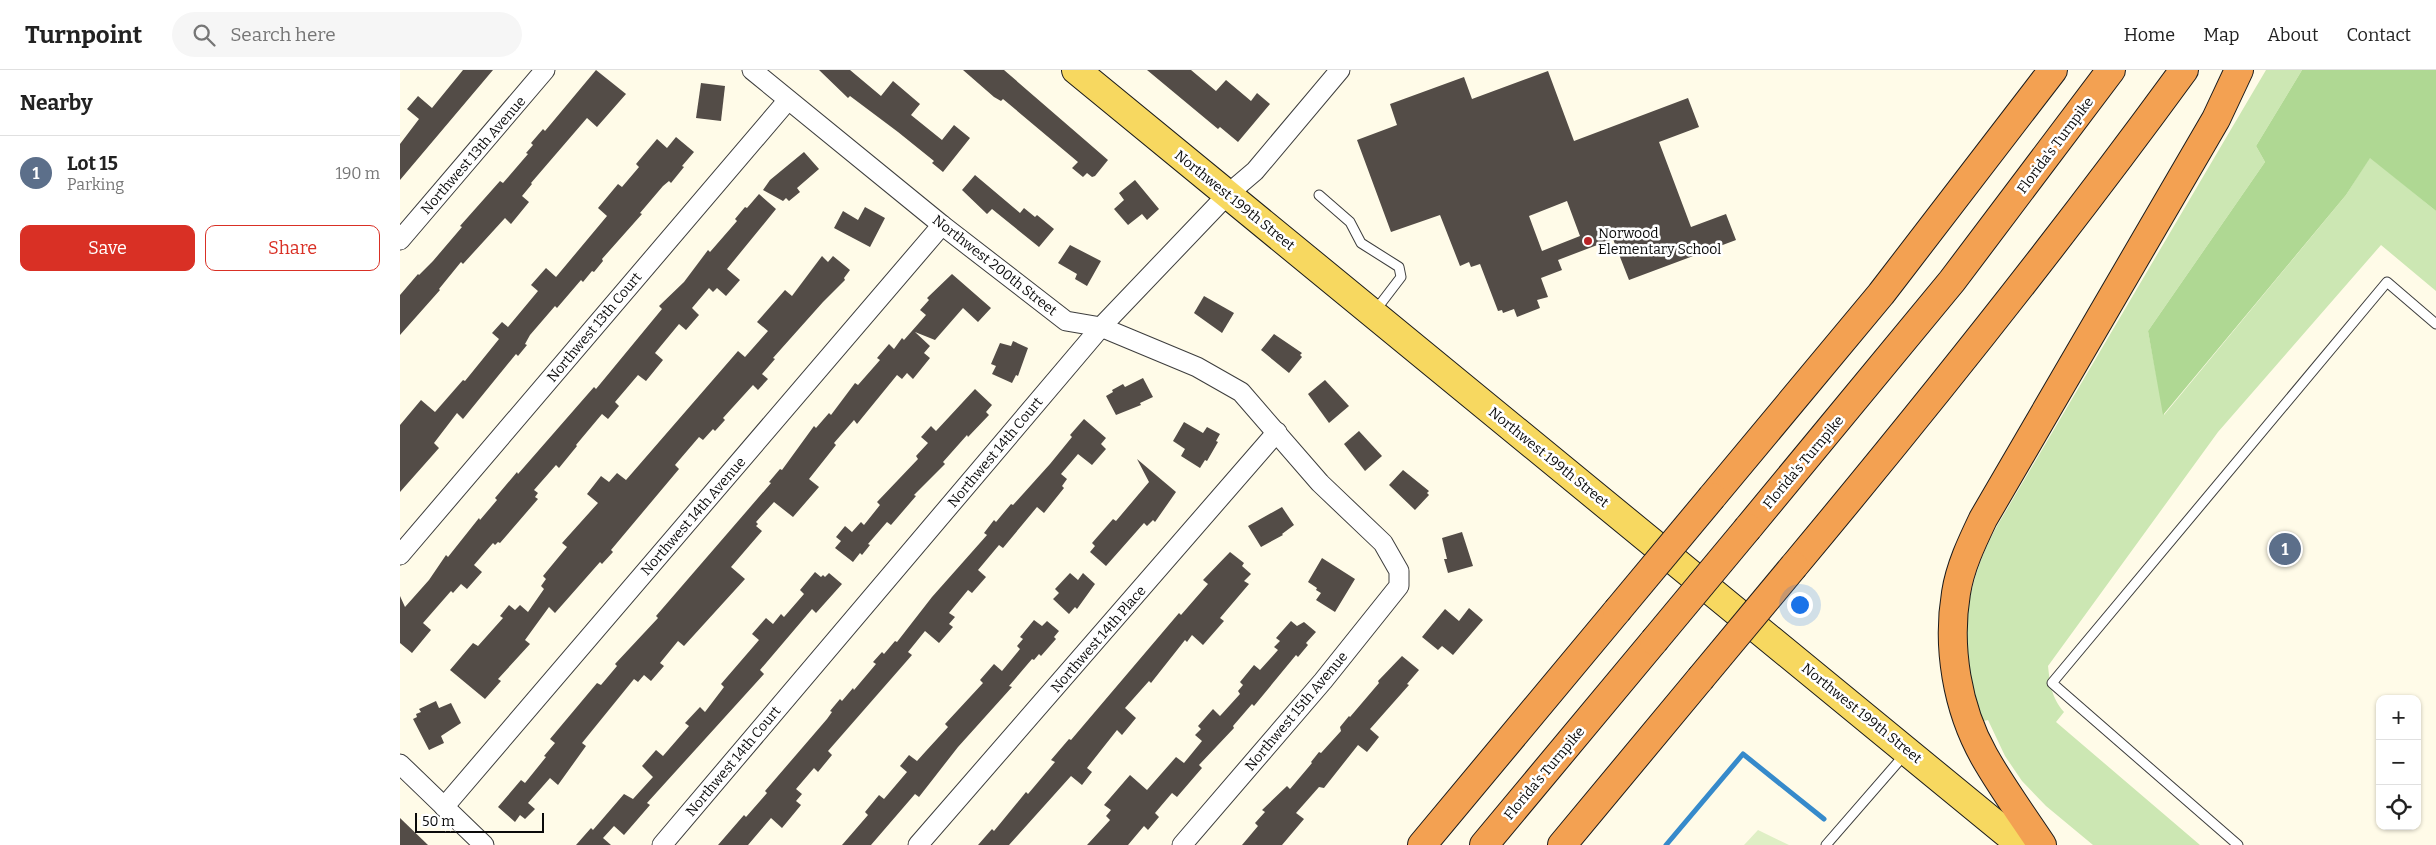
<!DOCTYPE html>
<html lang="en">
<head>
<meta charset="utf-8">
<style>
	:root { --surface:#fff; --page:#f6f6f6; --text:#222; --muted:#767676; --line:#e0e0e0; --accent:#d93025 }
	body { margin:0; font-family:Bitter,serif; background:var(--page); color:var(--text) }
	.controls { position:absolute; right:15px; bottom:15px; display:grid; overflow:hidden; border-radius:10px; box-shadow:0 1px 4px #0004 }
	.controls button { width:45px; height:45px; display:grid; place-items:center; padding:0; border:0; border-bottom:1px solid var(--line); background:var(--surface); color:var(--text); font:25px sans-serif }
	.scale { position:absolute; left:15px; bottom:12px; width:129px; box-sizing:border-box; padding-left:5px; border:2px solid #0a0a0a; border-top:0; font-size:14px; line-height:18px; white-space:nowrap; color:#0a0a0a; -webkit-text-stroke:4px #fff; paint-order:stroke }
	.you { position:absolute; left:1399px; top:534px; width:18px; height:18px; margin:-12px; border:4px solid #fff; border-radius:50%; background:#1a73e8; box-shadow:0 0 0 8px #1a73e833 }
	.badge { display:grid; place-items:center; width:32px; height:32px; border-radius:50%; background:var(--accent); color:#fff; font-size:16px; font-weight:700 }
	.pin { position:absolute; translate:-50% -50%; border:2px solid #fff; box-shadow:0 1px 5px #0006 }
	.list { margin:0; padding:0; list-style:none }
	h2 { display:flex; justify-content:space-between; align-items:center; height:65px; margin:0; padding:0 20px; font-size:21px }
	h2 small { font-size:16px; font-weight:400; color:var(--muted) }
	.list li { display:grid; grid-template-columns:32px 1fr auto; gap:15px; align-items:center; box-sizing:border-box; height:75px; padding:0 20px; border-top:1px solid var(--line) }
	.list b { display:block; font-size:19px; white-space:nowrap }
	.list p { margin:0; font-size:16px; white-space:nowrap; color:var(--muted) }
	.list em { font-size:16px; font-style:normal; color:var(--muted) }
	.actions { display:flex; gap:10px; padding:15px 20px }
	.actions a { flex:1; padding:11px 0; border:1px solid var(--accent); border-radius:10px; text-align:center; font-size:18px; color:var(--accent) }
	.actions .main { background:var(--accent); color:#fff }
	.icon { flex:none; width:28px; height:28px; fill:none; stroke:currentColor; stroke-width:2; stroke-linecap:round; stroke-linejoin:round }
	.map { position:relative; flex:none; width:2036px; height:775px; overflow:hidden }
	header { display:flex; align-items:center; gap:30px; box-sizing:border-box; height:70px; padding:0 25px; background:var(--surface); border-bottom:1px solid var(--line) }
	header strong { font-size:24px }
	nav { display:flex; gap:28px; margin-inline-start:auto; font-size:18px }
	.search { width:350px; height:45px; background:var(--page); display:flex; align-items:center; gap:12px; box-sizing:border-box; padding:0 18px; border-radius:28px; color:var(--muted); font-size:19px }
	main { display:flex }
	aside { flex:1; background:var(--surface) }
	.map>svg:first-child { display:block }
	.green { fill:#cce7b3 }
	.forest { fill:#afd893 }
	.pitch { fill:#dfefc5 }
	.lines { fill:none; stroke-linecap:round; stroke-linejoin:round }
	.stream { stroke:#368acb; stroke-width:5 }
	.building { fill:#534c47; fill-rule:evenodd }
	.lane-casing { stroke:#3d3d3d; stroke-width:11 }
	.street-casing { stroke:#3d3d3d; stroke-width:21 }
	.primary-casing { stroke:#1b1b1b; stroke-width:30 }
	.highway-casing { stroke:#1b1b1b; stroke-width:30 }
	.lane { stroke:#fff; stroke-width:9 }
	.street { stroke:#fff; stroke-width:19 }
	.primary { stroke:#f7d860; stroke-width:28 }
	.highway { stroke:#f3a152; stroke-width:28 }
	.highway-bridge-casing { stroke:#1b1b1b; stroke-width:30; stroke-linecap:butt }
	.highway-bridge { stroke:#f3a152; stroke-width:28 }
	.poi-dot { fill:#b72527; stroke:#fff; stroke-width:2 }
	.labels { text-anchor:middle; stroke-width:5; stroke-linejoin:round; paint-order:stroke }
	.street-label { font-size:14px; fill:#0a0a0a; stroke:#fff }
	.poi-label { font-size:14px; fill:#0a0a0a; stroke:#fff; text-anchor:start }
</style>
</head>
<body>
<header>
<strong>Turnpoint</strong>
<div class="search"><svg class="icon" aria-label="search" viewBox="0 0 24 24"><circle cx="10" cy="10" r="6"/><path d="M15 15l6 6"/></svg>Search here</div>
<nav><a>Home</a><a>Map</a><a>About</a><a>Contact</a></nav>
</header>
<main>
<aside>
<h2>Nearby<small></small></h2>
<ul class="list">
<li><span class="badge" style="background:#5c6f8a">1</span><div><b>Lot 15</b><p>Parking</p></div><em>190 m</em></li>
</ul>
<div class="actions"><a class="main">Save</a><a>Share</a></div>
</aside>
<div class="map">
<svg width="2036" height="775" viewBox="0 0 2036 775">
	<rect width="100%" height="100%" fill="#fffbe8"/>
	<path class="green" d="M1866,0H1902L1856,76L1865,92L1748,261L1764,345L1946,125L1970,87L2036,141V221L1981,175L1818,362L1648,596C1650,614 1651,627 1664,642L1656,652L1800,775H1693L1646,736L1622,711L1605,686L1588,650L1580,652C1576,637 1570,622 1568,607C1560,554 1571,503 1597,456Z"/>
	<path class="forest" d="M1902,0H2036V141L1970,88L1946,125L1763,345L1748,261L1865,92L1856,76Z"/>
	<path class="pitch" d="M1358,760L1389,775H1344Z"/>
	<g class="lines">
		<path class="stream" d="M1266,775L1343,684L1424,749"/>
	</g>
	<g class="building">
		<path d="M63,0H93L0,110V74L19,49L7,39L18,26L32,38Z"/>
		<path d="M196,0L226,24L197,57L187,48L131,113L132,114L122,126L129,132L111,154L105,148L63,194L61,192L39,219L40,220L0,265V225L18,204L19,205L33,191L62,157L60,156L100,111L103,113L128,84L126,83L133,75L131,73L143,59L145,61Z"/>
		<path d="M419,0H450L481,26L493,11L520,34L511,45L542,70L554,55L570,68L543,102L532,93L534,91L498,62L450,26L448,28Z"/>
		<path d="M563,0H604L708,90L695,106L692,107L687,103L683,107L672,98L678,92L603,29L601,31L594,27Z"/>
		<path d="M747,0H791L816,21L826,10L851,31L857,23L870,34L838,72L820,57L818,59Z"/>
		<path d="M1148,1L1174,71L1288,28L1299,57L1259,72L1291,157L1326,144L1336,170L1229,210L1213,169L1158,190L1162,200L1141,208L1148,227L1137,230L1140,238L1117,247L1114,239L1103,243L1102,240L1098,241L1080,194L1071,197L1069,192L1060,196L1040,145L991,162L957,70L997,55L990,34L1064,7L1072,29ZM1167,131L1180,166L1142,181L1129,146Z"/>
		<path d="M301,13L325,16L321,51L296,48Z"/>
		<path d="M276,67L294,82L282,96L284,97L271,113L269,111L263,116L240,143L242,144L202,189L203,191L194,202L192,201L183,212L181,210L157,238L155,236L130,265L125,274L127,275L118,286L116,284L63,349L57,343L34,373L39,378L0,422V355L21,330L35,342L63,310L65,311L99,269L92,263L102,252L108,257L138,221L131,215L146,198L156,207L207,146L198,138L218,114L222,117L239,97L236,94L257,69L267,78Z"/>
		<path d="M404,82L419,99L397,118L400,122L389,131L386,128L383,131L363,120L370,110Z"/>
		<path d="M575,105L620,143L624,138L635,147L637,145L654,159L639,177L592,139L587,144L562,120Z"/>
		<path d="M735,110L759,139L747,150L742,144L728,155L714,139L724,130L719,123Z"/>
		<path d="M359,124L376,139L327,199L340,210L326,226L317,218L313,222L309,218L292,238L299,245L286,260L279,254L255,283L263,290L246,311L238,305L215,332L219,336L208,349L202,344L176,375L177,376L159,398L156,395L134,420L138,423L135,427L138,429L100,473L98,472L95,475L93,473L74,495L82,502L67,519L61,514L53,523L51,521L23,553L31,560L12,583L0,573V526L5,537L29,510L46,485L48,487L79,448L80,450L97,430L95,428L117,402L118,404L194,317L196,319L262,239L259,236L284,212L308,180L310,182L337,151L335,149L345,137L347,138Z"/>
		<path d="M465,137L485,148L470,177L434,158L443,141L458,150Z"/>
		<path d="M670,175L701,191L687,216L675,209L677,204L658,193Z"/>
		<path d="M422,186L428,192L433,186L450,200L444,208L445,210L423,232L373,288L375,289L362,304L368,309L358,320L353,315L323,348L325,350L315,361L313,359L303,370L299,367L275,395L279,399L211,480L213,482L202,494L200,492L155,543L149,537L125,570L130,574L98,609L101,611L85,629L50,600L73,573L78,576L103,548L100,546L109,535L115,540L120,535L128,542L144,519L141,516L146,509L143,506L167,477L162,473L198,433L187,424L201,406L209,412L217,403L226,410L338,281L345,287L368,261L357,252L385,220L392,226Z"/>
		<path d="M552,204L591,238L578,252L563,238L535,270L515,262L530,276L524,283L530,288L513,309L507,303L502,309L497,305L457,354L454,350L434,373L436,375L409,409L419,417L393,447L374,432L356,452L358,454L356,456L362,461L331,497L345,509L284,576L278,571L260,593L264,596L251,611L244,605L238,612L234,609L182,673L186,676L158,715L150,708L128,733L135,739L125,749L120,745L115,752L98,737L121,710L125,713L146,687L144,686L155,673L150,669L197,613L201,615L217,596L215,594L258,548L256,546L371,413L369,412L380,399L382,400L414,356L416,358L429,343L431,345L455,313L458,315L480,290L477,288L489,274L494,279L502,268L504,270L526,245L520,240L529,230L527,228Z"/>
		<path d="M804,226L834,243L822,263L794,243Z"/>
		<path d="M874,264L902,283L900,285L902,287L889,303L861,280Z"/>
		<path d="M613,271L628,278L618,306L616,305L612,313L592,304L596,296L591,294L600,273L611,276Z"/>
		<path d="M743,308L753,327L740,333L741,335L716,345L706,326L713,322L712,320L723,314L725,317Z"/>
		<path d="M925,310L949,336L929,353L908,324Z"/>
		<path d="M575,319L592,335L586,342L589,345L568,367L567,365L543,392L545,394L514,425L516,426L491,455L487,452L468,474L470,475L462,485L460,483L453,492L435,478L441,471L436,467L445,456L452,462L461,452L464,455L480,435L477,432L518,389L516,386L528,373L521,367L531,356L536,361Z"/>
		<path d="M684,349L706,368L701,374L706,379L692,395L678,384L661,404L667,409L662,416L664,418L644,443L637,437L603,478L599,475L578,500L586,507L572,523L568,520L549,543L555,547L549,554L553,557L539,573L525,561L508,582L512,585L428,681L432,685L418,702L414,698L396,719L402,724L396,731L401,735L382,758L371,748L348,775H318L344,745L346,747L367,723L365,721L427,649L432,642L430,641L440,629L442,631L453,618L454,620L476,594L473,592L482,582L484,584L495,571L497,572L532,527L587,465L584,463L594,450L596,452L611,434L613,435L650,394L672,367L670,365Z"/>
		<path d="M784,352L803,363L807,357L820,364L816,371L818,372L807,391L805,390L800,398L781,386L785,379L773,371Z"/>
		<path d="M959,361L982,386L965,401L944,374Z"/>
		<path d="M737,389L776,422L755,452L753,450L747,456L744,453L706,496L690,482L695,476L692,473L713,449L716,451L749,412Z"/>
		<path d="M1003,400L1029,421L1027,423L1029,425L1015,440L989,415Z"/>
		<path d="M882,437L894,455L882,464L883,465L861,477L848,456Z"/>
		<path d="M1062,462L1073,496L1048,503L1044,489H1047L1042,468Z"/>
		<path d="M830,482L844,493L842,496L851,504L844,511L849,514L820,548L824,551L803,575L792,565L787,572L785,570L751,613L749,611L725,638L736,648L722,665L717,660L687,698L692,702L682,715L671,706L609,775H578L592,759L594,761L626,722L628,724L655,692L651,690L669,669L671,670L779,543L781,545L808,514L803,510Z"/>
		<path d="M922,488L955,509L935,542L916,530L921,523L916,520L917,518L908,512Z"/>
		<path d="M415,502L421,507L423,505L425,507L429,503L442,514L416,543L412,539L360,600L364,604L247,733L250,735L224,765L214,756L203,768L211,775H176L191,758L193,760L224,724L233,729L253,707L242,696L256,680L263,686L289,656L285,653L300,637L305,642L324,617L321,614L359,570L352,564L366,548L373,554L381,544L384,547L404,524L400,520Z"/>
		<path d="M670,503L678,510L683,503L695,514L677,539L675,537L669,544L653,529L659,523L655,519Z"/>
		<path d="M1069,538L1083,550L1053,585L1042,576L1038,580L1022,567L1045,539L1059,551Z"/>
		<path d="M634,550L642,556L647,551L659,561L654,567L656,569L641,586L639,584L634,590L632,589L609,616L612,617L558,677L519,727L515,724L471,775H442L468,745L465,742L479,725L484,729L507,702L500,696L509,685L517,691L526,681L548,657L545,654L583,613L580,610L594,594L602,601L620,579L617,576L623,569L620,567Z"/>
		<path d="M891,551L897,556L904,552L916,562L906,573L908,575L898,587L896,585L854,636L852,634L833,656L834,658L799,695L802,698L777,727L772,723L755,743L759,747L748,760L744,756L728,775H687L710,750L706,746L711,740L704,735L730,705L747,720L776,687L784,693L802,671L795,665L801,659L798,656L813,639L820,646L840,624L838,621L843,615L840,612L854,595L860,600L878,580L874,577L880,571L876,568Z"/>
		<path d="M1002,586L1019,600L1007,614L1009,615L970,659L979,667L967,682L958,675L924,718L919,717L896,743L904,749L882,775H842L858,756L855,753L865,742L862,740L887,716L890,719L912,693L911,692L919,682L921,683L941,661L940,657L949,646L950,647L979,613L978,611Z"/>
		<path d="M36,631L39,638L51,633L61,653L41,666L44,673L29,680L13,649L17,647L16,644L21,642L19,639Z"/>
		<path d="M0,748L28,775H0Z"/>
	</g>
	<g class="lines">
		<g class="lane-casing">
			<g id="lane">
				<path d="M919,125L950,152L961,173L999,197L1001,207L975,241"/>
				<path d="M1426,775L1506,683"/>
				<path d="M1838,775L1652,613L1987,212L2036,254"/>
			</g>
		</g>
		<g class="street-casing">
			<g id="street">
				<path d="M352,0L542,155L666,251L701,257L797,297L841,322L920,413L983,473L999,501V516L923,611L782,775"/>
				<path d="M0,170L145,0"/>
				<path d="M0,485L388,30"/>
				<path d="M0,694L84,775"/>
				<path d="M44,737L542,155"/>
				<path d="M262,775L701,257L828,124L855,101L940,0"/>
				<path d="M518,775L877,362"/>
			</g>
		</g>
		<g class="primary-casing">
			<path id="primary" d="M676,0L1621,775"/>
		</g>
		<g class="highway-casing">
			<g id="highway">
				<path d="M1312,427L1481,224L1653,0"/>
				<path d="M1348,458L1552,211L1711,0"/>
				<path d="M1394,496C1529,334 1660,170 1784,0"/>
				<path d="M1022,775L1217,541"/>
				<path d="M1084,775L1254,571"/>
				<path d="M1162,775L1300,609"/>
				<path d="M1642,775C1622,745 1601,716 1584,686C1557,638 1547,577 1556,523C1560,497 1572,472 1583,449L1816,49L1839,0"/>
			</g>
		</g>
		<use href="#lane" class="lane"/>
		<use href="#street" class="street"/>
		<use href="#primary" class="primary"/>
		<use href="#highway" class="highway"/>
		<g class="highway-bridge-casing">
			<g id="highway-bridge">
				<path d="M1217,541L1312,427"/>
				<path d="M1254,571L1348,458"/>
				<path d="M1300,609L1394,496"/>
			</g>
		</g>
		<use href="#highway-bridge" class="highway-bridge"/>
	</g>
	<circle class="poi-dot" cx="1188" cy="171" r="5"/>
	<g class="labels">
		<g class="street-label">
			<text transform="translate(1655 75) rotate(-53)" y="5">Florida's Turnpike</text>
			<text transform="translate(73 85) rotate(-49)" y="5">Northwest 13th Avenue</text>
			<text transform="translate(835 130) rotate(39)" y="5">Northwest 199th Street</text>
			<text transform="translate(595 195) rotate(38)" y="5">Northwest 200th Street</text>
			<text transform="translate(194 257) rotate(-50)" y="5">Northwest 13th Court</text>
			<text transform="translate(595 382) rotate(-50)" y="5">Northwest 14th Court</text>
			<text transform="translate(1149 387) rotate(39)" y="5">Northwest 199th Street</text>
			<text transform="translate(1403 392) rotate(-50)" y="5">Florida's Turnpike</text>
			<text transform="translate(293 446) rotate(-49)" y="5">Northwest 14th Avenue</text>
			<text transform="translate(698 569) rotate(-49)" y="5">Northwest 14th Place</text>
			<text transform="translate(896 641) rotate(-50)" y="5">Northwest 15th Avenue</text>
			<text transform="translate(1462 643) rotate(39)" y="5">Northwest 199th Street</text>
			<text transform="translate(333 691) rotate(-50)" y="5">Northwest 14th Court</text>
			<text transform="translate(1144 703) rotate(-50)" y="5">Florida's Turnpike</text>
		</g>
		<g class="poi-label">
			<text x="1198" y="168">Norwood<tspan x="1198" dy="16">Elementary School</tspan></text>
		</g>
	</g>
</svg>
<div class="controls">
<button>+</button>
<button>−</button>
<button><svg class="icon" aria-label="locate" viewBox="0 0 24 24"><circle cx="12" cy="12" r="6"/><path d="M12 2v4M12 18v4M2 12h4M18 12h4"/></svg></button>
</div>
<div class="scale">50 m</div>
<div class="you"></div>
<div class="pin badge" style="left:1885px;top:479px;background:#5c6f8a">1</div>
</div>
</main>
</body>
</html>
